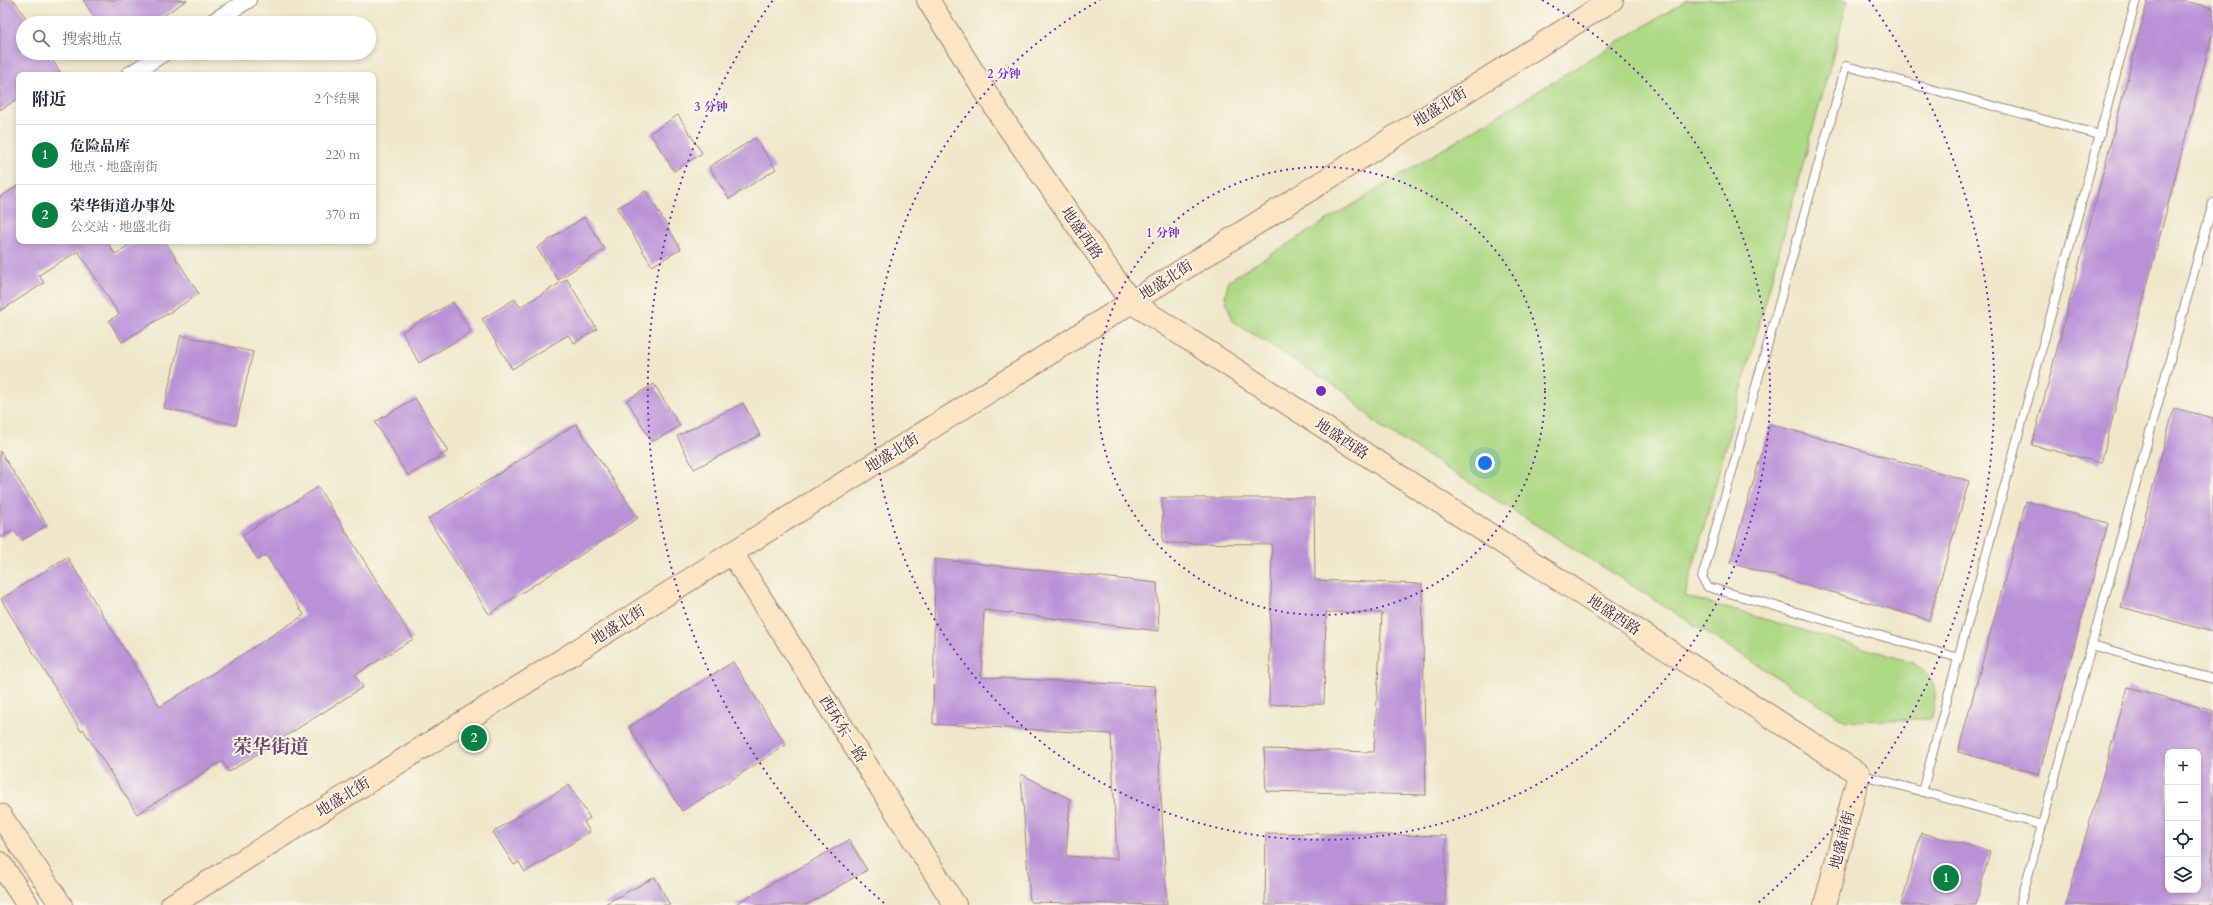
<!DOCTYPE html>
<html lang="zh">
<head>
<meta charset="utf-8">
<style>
	:root { --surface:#fff; --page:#f6f6f7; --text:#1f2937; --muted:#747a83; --line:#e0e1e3; --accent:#0b8043 }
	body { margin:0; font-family:Cardo,"Noto Serif SC",serif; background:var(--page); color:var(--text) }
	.controls { position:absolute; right:12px; bottom:12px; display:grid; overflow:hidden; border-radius:8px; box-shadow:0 2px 6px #0003 }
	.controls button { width:36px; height:36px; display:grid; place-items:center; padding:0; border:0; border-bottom:1px solid var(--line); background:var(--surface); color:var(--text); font:20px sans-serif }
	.you { position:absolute; left:1485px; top:463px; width:14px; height:14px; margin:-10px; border:3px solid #fff; border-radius:50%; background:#1a73e8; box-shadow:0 0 0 6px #1a73e833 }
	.badge { display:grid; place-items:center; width:26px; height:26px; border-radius:50%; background:var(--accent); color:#fff; font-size:13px; font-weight:700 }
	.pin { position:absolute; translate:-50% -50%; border:2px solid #fff; box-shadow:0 1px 4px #0006 }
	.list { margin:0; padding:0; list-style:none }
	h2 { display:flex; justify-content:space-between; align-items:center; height:52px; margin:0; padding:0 16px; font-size:17px }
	h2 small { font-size:13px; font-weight:400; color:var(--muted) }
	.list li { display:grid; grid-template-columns:26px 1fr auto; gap:12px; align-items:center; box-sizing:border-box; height:60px; padding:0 16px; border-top:1px solid var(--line) }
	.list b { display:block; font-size:15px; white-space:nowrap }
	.list p { margin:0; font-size:13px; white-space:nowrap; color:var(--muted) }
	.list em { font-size:13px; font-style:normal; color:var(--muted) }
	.icon { flex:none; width:22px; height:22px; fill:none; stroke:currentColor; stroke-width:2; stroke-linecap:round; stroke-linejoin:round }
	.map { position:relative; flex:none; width:2213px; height:905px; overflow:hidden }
	.search { position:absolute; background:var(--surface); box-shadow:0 2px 6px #0003; left:16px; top:16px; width:360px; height:44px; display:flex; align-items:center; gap:10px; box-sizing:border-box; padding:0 14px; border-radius:22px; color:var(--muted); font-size:15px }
	.panel { position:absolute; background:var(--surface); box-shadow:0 2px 6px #0003; left:16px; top:72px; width:360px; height:172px; border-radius:8px }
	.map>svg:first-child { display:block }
	.green { fill:#aed985; stroke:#7c7c58 }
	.building { fill:#ba91d7; fill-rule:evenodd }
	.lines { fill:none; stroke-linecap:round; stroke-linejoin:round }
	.lane-casing { stroke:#9d837a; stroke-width:10 }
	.street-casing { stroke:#9d837a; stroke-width:18 }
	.secondary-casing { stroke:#9d837a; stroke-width:24 }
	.lane { stroke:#fff; stroke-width:8 }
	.street { stroke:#fff; stroke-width:16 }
	.secondary { stroke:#fce5c4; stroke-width:22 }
	.ring { fill:none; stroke:#7b2cbf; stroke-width:2; stroke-dasharray:2 4 }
	.labels { text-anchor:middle; stroke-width:3.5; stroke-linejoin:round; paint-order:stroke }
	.street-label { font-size:15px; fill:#4a1f2b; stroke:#fbf7ec }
	.district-label { font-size:19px; font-weight:bold; fill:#714767; stroke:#fbf7ec }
	.centre { fill:#7b2cbf; stroke:#fbf7ec; stroke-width:2 }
	.ring-label { font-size:12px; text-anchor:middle; font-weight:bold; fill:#7b2cbf; stroke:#fbf7ec; stroke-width:3.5; stroke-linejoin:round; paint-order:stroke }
</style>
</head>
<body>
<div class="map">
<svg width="2213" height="905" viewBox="0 0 2213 905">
	<rect width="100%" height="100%" fill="#fbf7ec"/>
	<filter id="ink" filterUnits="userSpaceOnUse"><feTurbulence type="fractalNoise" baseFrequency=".025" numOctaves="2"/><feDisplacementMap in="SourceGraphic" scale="8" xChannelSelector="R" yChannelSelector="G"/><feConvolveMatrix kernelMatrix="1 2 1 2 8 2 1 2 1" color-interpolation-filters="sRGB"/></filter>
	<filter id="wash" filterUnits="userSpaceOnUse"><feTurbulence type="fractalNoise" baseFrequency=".012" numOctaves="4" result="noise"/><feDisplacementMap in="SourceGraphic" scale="16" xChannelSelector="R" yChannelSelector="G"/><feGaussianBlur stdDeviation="0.9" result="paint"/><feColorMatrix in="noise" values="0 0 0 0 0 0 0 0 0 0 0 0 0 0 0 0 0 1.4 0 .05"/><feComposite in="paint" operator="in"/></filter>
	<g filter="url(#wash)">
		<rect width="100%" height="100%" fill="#f0e7ca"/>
		<path class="green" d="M1687,0H1848L1685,596L1912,662C1937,680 1939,690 1931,719L1846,721L1378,425L1342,390L1232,321L1225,296L1229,280Z"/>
		<g id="blocks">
			<g class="building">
				<path d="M0,0H14L29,23H23V53H48L62,75H19V98L0,110Z"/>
				<path d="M83,0H187L152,23H98Z"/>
				<path d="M2148,0H2182L2213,8V31L2101,463L2032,445Z"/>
				<path d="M678,115L702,153L674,171L650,133Z"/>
				<path d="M755,138L776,169L729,199L709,167Z"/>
				<path d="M19,185V241H107L115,254L135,241H165L199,294L122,342L109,321L119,314L78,251L39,275L44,283L0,311V197Z"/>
				<path d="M646,191L681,249L652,266L617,208Z"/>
				<path d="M584,217L605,249L558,280L537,248Z"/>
				<path d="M567,279L597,329L574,343L568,335L512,369L482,319L515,299L520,307Z"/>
				<path d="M453,302L471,332L419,363L402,332Z"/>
				<path d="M181,335L253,352L236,425L164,408Z"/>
				<path d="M654,384L680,426L652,442L627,400Z"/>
				<path d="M415,398L448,451L408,476L375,422Z"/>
				<path d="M743,403L760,435L694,469L677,436Z"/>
				<path d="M2174,408L2213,418V632L2121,607Z"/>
				<path d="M576,424L638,518L489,614L428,519Z"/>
				<path d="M1770,424L1969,481L1929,620L1730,563Z"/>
				<path d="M0,451L47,525L21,541L14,530L0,538Z"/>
				<path d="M318,487L413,639L355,675L363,687L229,772L222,761L137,814L83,729L81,731L1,599L67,557L160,707L304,615L266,555L258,560L242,535Z"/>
				<path d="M1162,498H1314L1315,580L1422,584L1426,795L1266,791L1264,749L1374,752L1382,613L1326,612L1324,704L1269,705L1272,544L1163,543Z"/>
				<path d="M2026,501L2108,523L2039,774L1958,752Z"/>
				<path d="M935,559L1157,583L1159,631L984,610L981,677L1155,686L1167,905L1030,902L1021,774L1070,799L1066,856L1117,859L1111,734L933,724Z"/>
				<path d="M733,662L786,745L682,811L629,727Z"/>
				<path d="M2128,687L2213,711V905H2066ZM2168,752H2198V890H2168Z"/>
				<path d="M569,785L590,818L584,822L590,832L525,872L519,862L514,865L493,832Z"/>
				<path d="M1266,833L1446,836L1445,905H1265Z"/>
				<path d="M1921,833L1990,851L1976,905H1901Z"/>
				<path d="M849,840L867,870L806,905H734Z"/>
				<path d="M655,877L670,905H603Z"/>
			</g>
		</g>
	</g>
	<g filter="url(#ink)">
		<use href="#blocks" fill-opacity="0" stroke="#9d837a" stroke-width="1"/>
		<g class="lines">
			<g class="lane-casing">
				<g id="lane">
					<path d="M2092,645L2213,679"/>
					<path d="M1959,658L1708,587L1702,578L1846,66L2100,135"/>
					<path d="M1859,774L2042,825L2020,905"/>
					<path d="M1922,792L2136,0"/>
					<path d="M2042,825L2213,203"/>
				</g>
			</g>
			<g class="street-casing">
				<g id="street">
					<path d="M211,23L248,0"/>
					<path d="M129,75L164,53"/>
				</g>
			</g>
			<g class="secondary-casing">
				<g id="secondary">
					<path d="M928,0L1002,118L1131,302L1859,774L1825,905"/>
					<path d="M732,553L955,905"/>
					<path d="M0,815L61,905"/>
					<path d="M0,863L28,905"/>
					<path d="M172,905L1612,0"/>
				</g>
			</g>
			<use href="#lane" class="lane"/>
			<use href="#street" class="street"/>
			<use href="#secondary" class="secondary"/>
		</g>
	</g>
	<g class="ring">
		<circle cx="1321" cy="391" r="224"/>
		<path d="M1542 0A449 449 0 1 1 1100 0"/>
		<path d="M884 903A673 673 0 0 1 773 0M1869 0A673 673 0 0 1 1758 903"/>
	</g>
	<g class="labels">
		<g class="street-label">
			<text transform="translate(1440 107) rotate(-32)" y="5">地盛北街</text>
			<text transform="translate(1082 233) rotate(55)" y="5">地盛西路</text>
			<text transform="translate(1166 280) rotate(-33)" y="5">地盛北街</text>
			<text transform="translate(1342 439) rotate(33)" y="5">地盛西路</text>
			<text transform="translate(892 453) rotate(-32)" y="5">地盛北街</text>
			<text transform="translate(1614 615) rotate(33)" y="5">地盛西路</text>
			<text transform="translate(618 625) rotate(-32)" y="5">地盛北街</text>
			<text transform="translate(843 729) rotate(58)" y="5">西环东一路</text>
			<text transform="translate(343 797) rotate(-32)" y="5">地盛北街</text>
			<text transform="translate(1842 840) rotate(-76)" y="5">地盛南街</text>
		</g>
		<g class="district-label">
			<text x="271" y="753">荣华街道</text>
		</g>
	</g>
	<circle cx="1321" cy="391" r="6" class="centre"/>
	<g class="ring-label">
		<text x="1004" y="78">2 分钟</text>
		<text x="711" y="111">3 分钟</text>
		<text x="1163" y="237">1 分钟</text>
	</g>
</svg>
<div class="controls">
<button>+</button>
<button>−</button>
<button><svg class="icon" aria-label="locate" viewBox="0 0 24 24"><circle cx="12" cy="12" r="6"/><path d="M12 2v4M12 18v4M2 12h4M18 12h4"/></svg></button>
<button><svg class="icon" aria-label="layers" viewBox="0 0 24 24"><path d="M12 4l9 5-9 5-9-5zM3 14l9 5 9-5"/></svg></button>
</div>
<div class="you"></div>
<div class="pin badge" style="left:1946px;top:878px">1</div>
<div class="pin badge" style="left:474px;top:738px">2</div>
<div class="search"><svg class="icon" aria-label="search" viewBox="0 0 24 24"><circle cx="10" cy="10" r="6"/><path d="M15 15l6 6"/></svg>搜索地点</div>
<section class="panel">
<h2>附近<small>2个结果</small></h2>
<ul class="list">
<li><span class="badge">1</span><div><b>危险品库</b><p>地点 · 地盛南街</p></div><em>220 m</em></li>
<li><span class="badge">2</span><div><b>荣华街道办事处</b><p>公交站 · 地盛北街</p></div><em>370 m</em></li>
</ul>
</section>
</div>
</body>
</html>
